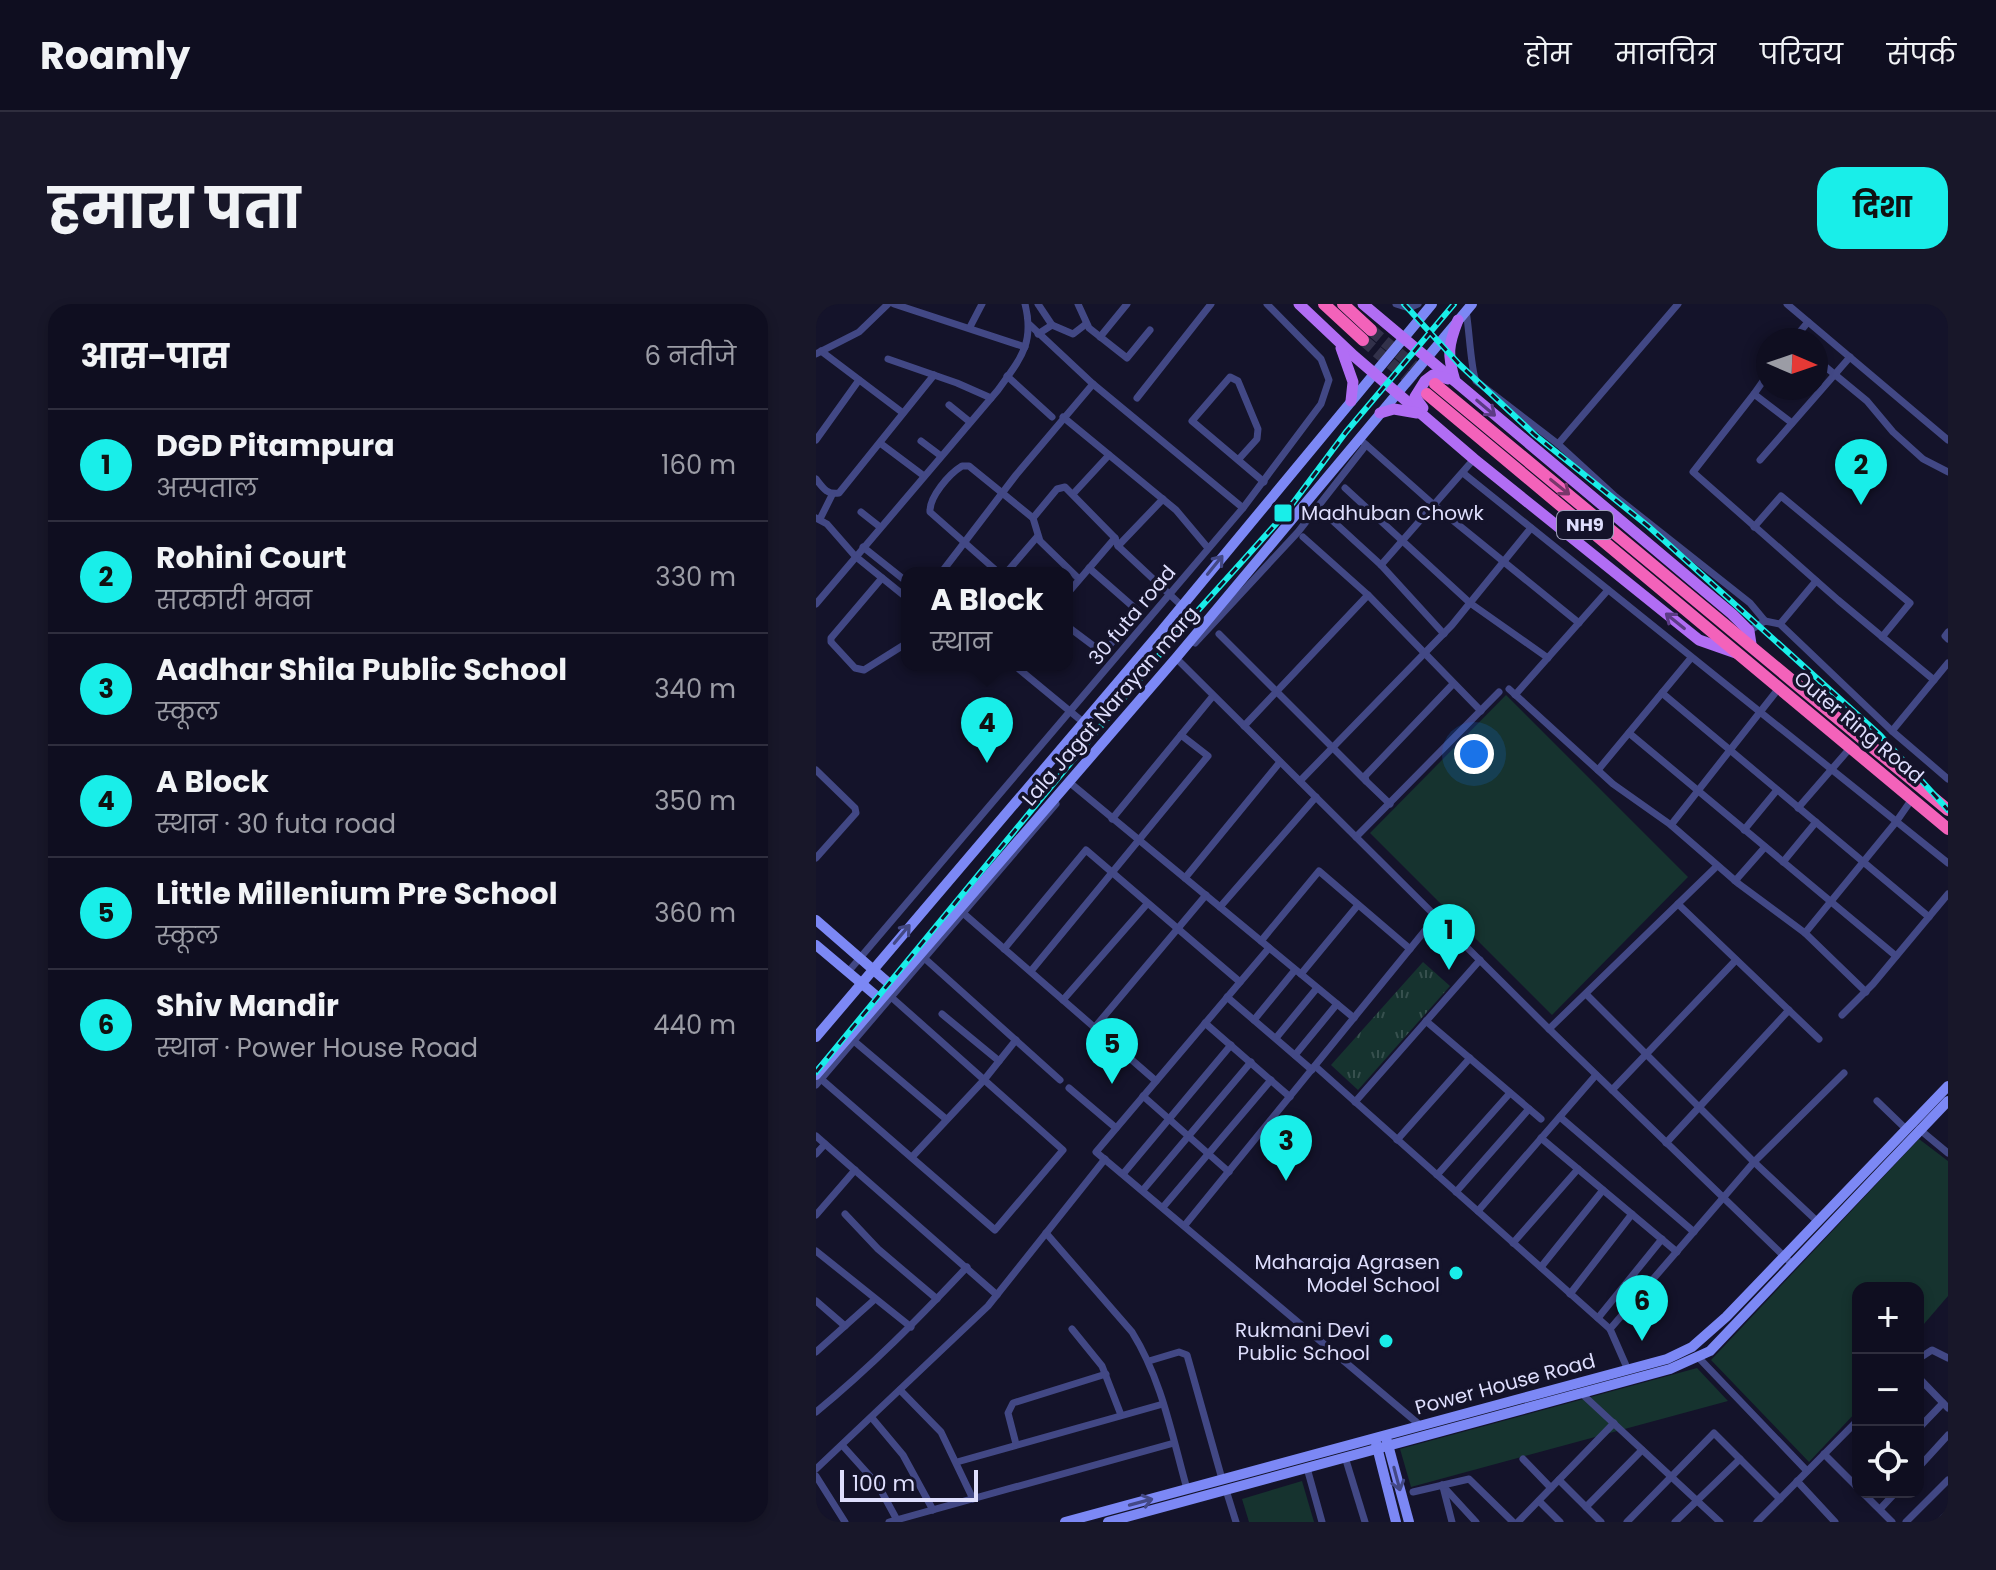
<!DOCTYPE html>
<html lang="hi">
<head>
<meta charset="utf-8">
<style>
	:root { --surface:#0f0e20; --page:#181729; --text:#f1f3f6; --muted:#9b9ca5; --line:#2f2e3e; --accent:#19eee9 }
	body { margin:0; font-family:Poppins,"Noto Sans Devanagari",sans-serif; background:var(--page); color:var(--text) }
	.controls { position:absolute; right:24px; bottom:24px; display:grid; overflow:hidden; border-radius:16px; box-shadow:0 4px 12px #0003 }
	.controls button { width:72px; height:72px; display:grid; place-items:center; padding:0; border:0; border-bottom:2px solid var(--line); background:var(--surface); color:var(--text); font:40px sans-serif }
	.compass { position:absolute; left:940px; top:24px; width:72px; height:72px; border-radius:50%; background:var(--surface); box-shadow:0 4px 12px #0003; rotate:92deg }
	.scale { position:absolute; left:24px; bottom:20px; width:138px; box-sizing:border-box; padding-left:8px; border:4px solid #dedefd; border-top:0; font-size:22px; line-height:28px; white-space:nowrap; color:#dedefd; -webkit-text-stroke:6px #14132a; paint-order:stroke }
	.you { position:absolute; left:658px; top:450px; width:28px; height:28px; margin:-20px; border:6px solid #fff; border-radius:50%; background:#1a73e8; box-shadow:0 0 0 12px #1a73e833 }
	.badge { display:grid; place-items:center; width:52px; height:52px; border-radius:50%; background:var(--accent); color:#111; font-size:26px; font-weight:700 }
	.pin { position:absolute; translate:-50% -66px; filter:drop-shadow(0 2px 4px #0008) }
	.pin::after { content:''; position:absolute; top:42px; width:28px; height:24px; background:inherit; clip-path:polygon(0 0,100% 0,50% 100%) }
	.popup { position:absolute; left:85px; top:263px; width:172px; height:104px; box-sizing:border-box; display:grid; place-content:center; border-radius:16px; background:var(--surface); filter:drop-shadow(0 2px 6px #0005); font-size:26px; white-space:nowrap; color:var(--muted) }
	.popup b { font-size:30px; color:var(--text) }
	.popup::after { content:''; position:absolute; left:50%; top:100%; margin-left:-16px; border:16px solid transparent; border-top-color:var(--surface) }
	.list { margin:0; padding:0; list-style:none }
	h2 { display:flex; justify-content:space-between; align-items:center; height:104px; margin:0; padding:0 32px; font-size:34px }
	h2 small { font-size:26px; font-weight:400; color:var(--muted) }
	.list li { display:grid; grid-template-columns:52px 1fr auto; gap:24px; align-items:center; box-sizing:border-box; height:112px; padding:0 32px; border-top:2px solid var(--line) }
	.list b { display:block; font-size:30px; white-space:nowrap }
	.list p { margin:0; font-size:26px; white-space:nowrap; color:var(--muted) }
	.list em { font-size:26px; font-style:normal; color:var(--muted) }
	.icon { flex:none; width:44px; height:44px; fill:none; stroke:currentColor; stroke-width:2; stroke-linecap:round; stroke-linejoin:round }
	.map { position:relative; flex:none; width:1132px; height:1218px; overflow:hidden; border-radius:24px }
	header { display:flex; align-items:center; gap:48px; box-sizing:border-box; height:112px; padding:0 40px; background:var(--surface); border-bottom:2px solid var(--line) }
	header strong { font-size:38px }
	nav { display:flex; gap:44px; margin-inline-start:auto; font-size:28px }
	.intro { display:flex; align-items:center; justify-content:space-between; box-sizing:border-box; height:192px; padding:0 48px }
	h1 { margin:0; font-size:56px }
	.button { padding:20px 36px; border-radius:24px; background:var(--accent); color:#111; font-size:28px; font-weight:700 }
	main { display:flex; gap:48px; padding:0 48px }
	aside { flex:1; background:var(--surface); border-radius:24px; box-shadow:0 4px 12px #0003 }
	.map>svg:first-child { display:block }
	.grass { fill:url(#grass-tufts) }
	.park { fill:#16332f }
	.lines { fill:none; stroke-linecap:round; stroke-linejoin:round }
	.highway-tunnel { stroke:#32314a; stroke-width:12; stroke-dasharray:12 6; stroke-linecap:butt }
	.street { stroke:#424885; stroke-width:7 }
	.secondary { stroke:#7c88f5; stroke-width:10 }
	.primary { stroke:#b16df4; stroke-width:11 }
	.highway { stroke:#f362ba; stroke-width:12 }
	.rail-casing { stroke:#19eee9; stroke-width:6 }
	.rail { stroke:#14132a; stroke-width:3; stroke-dasharray:9; stroke-linecap:butt }
	.oneway { stroke:#5b3b85 }
	.oneway2 { stroke:#78376b }
	.oneway3 { stroke:#434885 }
	.poi-dot { fill:#19eee9; stroke:#14132a; stroke-width:3 }
	.labels { text-anchor:middle; stroke-width:7; stroke-linejoin:round; paint-order:stroke }
	.shield { fill:#14132a; stroke:#a1a1be; stroke-width:2 }
	.shield-label { font-size:18px; font-weight:bold; fill:#dedefd }
	.poi-label { font-size:20px; fill:#dedefd; stroke:#14132a; text-anchor:end }
	.street-label { font-size:20px; fill:#dedefd; stroke:#14132a }
</style>
</head>
<body>
<header>
<strong>Roamly</strong>
<nav><a>होम</a><a>मानचित्र</a><a>परिचय</a><a>संपर्क</a></nav>
</header>
<div class="intro"><h1>हमारा पता</h1><a class="button">दिशा</a></div>
<main>
<aside>
<h2>आस-पास<small>6 नतीजे</small></h2>
<ul class="list">
<li><span class="badge">1</span><div><b>DGD Pitampura</b><p>अस्पताल</p></div><em>160 m</em></li>
<li><span class="badge">2</span><div><b>Rohini Court</b><p>सरकारी भवन</p></div><em>330 m</em></li>
<li><span class="badge">3</span><div><b>Aadhar Shila Public School</b><p>स्कूल</p></div><em>340 m</em></li>
<li><span class="badge">4</span><div><b>A Block</b><p>स्थान · 30 futa road</p></div><em>350 m</em></li>
<li><span class="badge">5</span><div><b>Little Millenium Pre School</b><p>स्कूल</p></div><em>360 m</em></li>
<li><span class="badge">6</span><div><b>Shiv Mandir</b><p>स्थान · Power House Road</p></div><em>440 m</em></li>
</ul>
</aside>
<div class="map">
<svg width="1132" height="1218" viewBox="0 0 1132 1218">
	<defs>
		<pattern id="grass-tufts" width="24" height="20" patternUnits="userSpaceOnUse" patternTransform="scale(2)"><rect width="24" height="20" fill="#16332f"/><path d="M3 7l-1-3M5 7V3M7 7l1-3M15 17l-1-3M17 17v-4M19 17l1-3" fill="none" stroke="#37504e"/></pattern>
	</defs>
	<rect width="100%" height="100%" fill="#14132a"/>
	<path class="grass" d="M607,658L634,682L542,786L515,761Z"/>
	<g class="park">
		<path d="M690,391L872,573L736,711L554,529Z"/>
		<path d="M1103,835L1132,857V992L1102,1027V984H1042V1106L993,1158L895,1056Z"/>
		<path d="M881,1064L912,1097L595,1183L584,1145Z"/>
		<path d="M486,1177L498,1218H433L426,1195Z"/>
	</g>
	<g class="lines">
		<g class="highway-tunnel">
			<path d="M555,26L619,80"/>
			<path d="M547,36L611,90"/>
		</g>
		<g class="street">
			<path d="M78,0L209,43"/>
			<path d="M222,0L236,21"/>
			<path d="M262,0L273,24L311,54L334,26"/>
			<path d="M580,0L593,4L602,0"/>
			<path d="M971,0L1132,136"/>
			<path d="M650,7C653,22 655,67 660,77L742,140L800,193L934,299L949,317"/>
			<path d="M214,21L277,80L427,204"/>
			<path d="M154,23L166,0"/>
			<path d="M222,30L236,21L257,30L270,20"/>
			<path d="M284,33L311,0"/>
			<path d="M977,36L992,18"/>
			<path d="M5,47L87,109"/>
			<path d="M0,50L43,28L72,0"/>
			<path d="M72,55L141,79L175,94"/>
			<path d="M1000,55L1051,97L1077,128L1107,155L1132,168"/>
			<path d="M191,72L236,113"/>
			<path d="M938,90L952,70"/>
			<path d="M321,94L395,0"/>
			<path d="M133,101L154,118"/>
			<path d="M247,113L360,206L392,244"/>
			<path d="M976,119L938,90L877,168L1022,296L1118,376"/>
			<path d="M0,136L43,76"/>
			<path d="M105,137L125,152"/>
			<path d="M547,138L618,201L763,319"/>
			<path d="M64,139L108,172"/>
			<path d="M742,140L862,0"/>
			<path d="M422,156L441,135L442,125L422,77L414,73L376,117L448,178"/>
			<path d="M944,156L1034,53"/>
			<path d="M647,169L1132,559"/>
			<path d="M0,175C7,184 11,191 23,189L118,71"/>
			<path d="M529,184L654,299L732,354"/>
			<path d="M257,190L293,151"/>
			<path d="M506,207L565,261L628,330"/>
			<path d="M45,208L64,223"/>
			<path d="M0,214L11,220L39,252L91,294"/>
			<path d="M217,214L241,185L249,183L299,234L302,242L366,302"/>
			<path d="M4,215L16,191"/>
			<path d="M938,223L965,192L1094,299L1066,333"/>
			<path d="M487,233L552,291L665,407"/>
			<path d="M302,242L347,195"/>
			<path d="M47,243L91,278"/>
			<path d="M565,261L658,155"/>
			<path d="M125,269L200,171L277,80"/>
			<path d="M183,269L114,208C113,193 133,170 146,162H153L217,214L224,237L263,275"/>
			<path d="M190,269L221,233"/>
			<path d="M66,274L15,334V338L39,364L48,366L91,339"/>
			<path d="M251,290L299,234"/>
			<path d="M0,300L182,86C204,55 219,40 209,0"/>
			<path d="M964,320L1000,277"/>
			<path d="M251,322L287,349L322,307L273,264"/>
			<path d="M933,327L949,317L964,320L1076,427L1132,475"/>
			<path d="M1132,328L1129,332L1132,335"/>
			<path d="M403,330L550,477"/>
			<path d="M379,339L482,228L550,141"/>
			<path d="M360,354L733,725L976,960"/>
			<path d="M198,361L267,418"/>
			<path d="M693,385L797,480L855,521L923,580L989,629L1050,688"/>
			<path d="M846,389L1113,613"/>
			<path d="M699,391L792,286"/>
			<path d="M428,422L552,291"/>
			<path d="M1076,427L1132,359"/>
			<path d="M813,429L1080,652"/>
			<path d="M0,466L39,504L40,509L0,554"/>
			<path d="M782,466L875,354"/>
			<path d="M484,477L636,321L715,224"/>
			<path d="M253,478L538,714"/>
			<path d="M574,500L550,477L549,472L637,380"/>
			<path d="M982,504L1035,443"/>
			<path d="M296,515L397,392"/>
			<path d="M855,521L963,384"/>
			<path d="M928,526L961,486"/>
			<path d="M540,533L683,388"/>
			<path d="M967,558L1000,518"/>
			<path d="M369,574L464,458"/>
			<path d="M919,577L949,543"/>
			<path d="M862,600L1003,735"/>
			<path d="M404,603L500,493"/>
			<path d="M147,609L340,777"/>
			<path d="M989,629L1080,518L1096,495"/>
			<path d="M445,637L503,567L594,645"/>
			<path d="M453,644L280,848L605,1122"/>
			<path d="M188,645L270,546L424,678"/>
			<path d="M106,652L244,776"/>
			<path d="M215,667L392,452L365,431"/>
			<path d="M32,668L427,204L505,100L513,76L505,55L451,0"/>
			<path d="M485,670L542,601"/>
			<path d="M770,690L938,858L1002,918"/>
			<path d="M411,693L496,766"/>
			<path d="M247,696L331,600"/>
			<path d="M126,710L183,757"/>
			<path d="M1026,711L1057,680L1132,590"/>
			<path d="M438,716L479,666"/>
			<path d="M610,717L725,815"/>
			<path d="M389,719L474,793"/>
			<path d="M279,723L390,591"/>
			<path d="M733,725L901,562"/>
			<path d="M460,734L501,684"/>
			<path d="M38,737L130,815"/>
			<path d="M479,751L521,700"/>
			<path d="M499,762L794,1025L812,1066"/>
			<path d="M5,775L179,926L247,846L74,692"/>
			<path d="M0,781L240,500"/>
			<path d="M253,784L300,824"/>
			<path d="M796,786L920,656"/>
			<path d="M327,792L413,868"/>
			<path d="M1061,797L1091,826"/>
			<path d="M539,798L664,656"/>
			<path d="M744,813L878,928"/>
			<path d="M1103,825L1132,849"/>
			<path d="M0,832L181,991"/>
			<path d="M725,834L861,948"/>
			<path d="M581,836L654,754"/>
			<path d="M850,839L973,706"/>
			<path d="M0,850L9,840"/>
			<path d="M96,853L168,776L200,736"/>
			<path d="M307,870L415,741"/>
			<path d="M621,871L694,789"/>
			<path d="M327,886L435,758"/>
			<path d="M640,888L713,805"/>
			<path d="M348,902L455,776"/>
			<path d="M662,907L780,771"/>
			<path d="M29,910L62,945L121,995"/>
			<path d="M0,911L39,866"/>
			<path d="M369,921L620,613"/>
			<path d="M230,929L316,1028C346,1076 356,1132 371,1185"/>
			<path d="M697,939L762,865"/>
			<path d="M0,947L95,1023"/>
			<path d="M725,963L787,886"/>
			<path d="M754,990L816,910"/>
			<path d="M0,997L29,1022"/>
			<path d="M782,1014L846,935"/>
			<path d="M256,1025L286,1062L305,1111"/>
			<path d="M794,1025L938,858L1028,769"/>
			<path d="M0,1048L58,996"/>
			<path d="M881,1052L991,1167"/>
			<path d="M1102,1055L1116,1046L1132,1054"/>
			<path d="M333,1057L363,1048L371,1051L406,1175"/>
			<path d="M1102,1073L1132,1104"/>
			<path d="M84,1086L125,1128L157,1195"/>
			<path d="M765,1089L904,1218"/>
			<path d="M0,1108C55,1063 103,1014 151,963"/>
			<path d="M56,1114L87,1151L117,1206"/>
			<path d="M1102,1125L1127,1099"/>
			<path d="M200,1140L192,1109L197,1099L290,1070"/>
			<path d="M26,1141L62,1181L81,1216"/>
			<path d="M1008,1150L1042,1184"/>
			<path d="M529,1153L549,1218"/>
			<path d="M707,1155L735,1184"/>
			<path d="M141,1158L347,1100"/>
			<path d="M491,1164L506,1218"/>
			<path d="M1102,1164L1132,1131"/>
			<path d="M0,1165L172,1002L289,855"/>
			<path d="M0,1172L29,1218"/>
			<path d="M743,1176L785,1218"/>
			<path d="M981,1177L1019,1218"/>
			<path d="M626,1181L660,1218"/>
			<path d="M627,1183L636,1218"/>
			<path d="M410,1186L420,1218"/>
			<path d="M597,1188L653,1175L697,1218"/>
			<path d="M1046,1188L1076,1218"/>
			<path d="M723,1197L744,1218"/>
			<path d="M770,1203L826,1146"/>
			<path d="M1064,1205L1080,1188"/>
			<path d="M73,1218L358,1139"/>
			<path d="M702,1218L798,1119"/>
			<path d="M811,1218L898,1129L964,1195"/>
			<path d="M859,1218L924,1155"/>
			<path d="M941,1218L1042,1116"/>
			<path d="M1090,1218L1132,1176"/>
			<path d="M1123,1218L1132,1209"/>
		</g>
		<g class="secondary">
			<path d="M0,616L76,682"/>
			<path d="M0,641L64,695"/>
			<path d="M0,733L342,331L616,0"/>
			<path d="M0,771L360,354L656,0"/>
			<path d="M571,1137L593,1218"/>
			<path d="M560,1139L580,1218"/>
			<path d="M249,1218L851,1055L876,1043L910,1013L1132,782"/>
			<path d="M292,1218L854,1065L894,1047L1132,797"/>
		</g>
		<g class="primary">
			<path d="M483,0L538,52L658,155L883,336L920,349"/>
			<path d="M547,0L916,310L933,327L935,340"/>
			<path d="M525,44L537,78L535,97"/>
			<path d="M639,77C631,50 632,42 642,16"/>
			<path d="M607,104L599,93L609,77L617,71L632,75"/>
			<path d="M564,109L578,105L601,109"/>
		</g>
		<g class="highway">
			<path d="M508,0L547,36"/>
			<path d="M527,0L555,26"/>
			<path d="M619,80L1132,506"/>
			<path d="M611,90L1132,525"/>
		</g>
		<g class="rail-casing">
			<g id="rail">
				<path d="M588,0L643,60L719,131L832,222L1064,431L1132,506"/>
				<path d="M0,768L359,332L468,211L530,128L638,0"/>
			</g>
		</g>
		<use href="#rail" class="rail"/>
	</g>
	<defs><path id="oneway-shaft" d="M-6 0H5M1.5-3L5.5 0L1.5 3" fill="none" stroke-width="1.6" stroke-linecap="round" stroke-linejoin="round" transform="scale(2)"/></defs>
	<g class="oneway">
		<use href="#oneway-shaft" transform="translate(670 104) rotate(40)"/>
		<use href="#oneway-shaft" transform="translate(859 317) rotate(-141)"/>
	</g>
	<use class="oneway2" href="#oneway-shaft" transform="translate(744 183) rotate(39)"/>
	<g class="oneway3">
		<use href="#oneway-shaft" transform="translate(399 261) rotate(-51)"/>
		<use href="#oneway-shaft" transform="translate(86 630) rotate(-50)"/>
		<use href="#oneway-shaft" transform="translate(581 1175) rotate(75)"/>
		<use href="#oneway-shaft" transform="translate(325 1198) rotate(-15)"/>
	</g>
	<g class="poi-dot">
		<rect x="457" y="199" width="20" height="20" rx="4"/>
		<circle cx="640" cy="969" r="8"/>
		<circle cx="570" cy="1037" r="8"/>
	</g>
	<g class="labels">
		<rect class="shield" x="741" y="207" width="56" height="28" rx="6"/>
		<g class="shield-label">
			<text x="769" y="227">NH9</text>
		</g>
		<g class="poi-label">
			<text x="485" y="216" text-anchor="start">Madhuban Chowk</text>
			<text x="624" y="965">Maharaja Agrasen<tspan x="624" dy="23">Model School</tspan></text>
			<text x="554" y="1033">Rukmani Devi<tspan x="554" dy="23">Public School</tspan></text>
		</g>
		<g class="street-label">
			<text transform="translate(316 311) rotate(-50)" y="7">30 futa road</text>
			<text transform="translate(294 402) rotate(-49)" y="7">Lala Jagat Narayan marg</text>
			<text transform="translate(1043 423) rotate(40)" y="7">Outer Ring Road</text>
			<text transform="translate(689 1080) rotate(-15)" y="7">Power House Road</text>
		</g>
	</g>
</svg>
<div class="controls">
<button>+</button>
<button>−</button>
<button><svg class="icon" aria-label="locate" viewBox="0 0 24 24"><circle cx="12" cy="12" r="6"/><path d="M12 2v4M12 18v4M2 12h4M18 12h4"/></svg></button>
</div>
<svg class="compass" viewBox="-18 -18 36 36"><path d="M0-13l5 13h-10z" fill="#e53935"/><path d="M0 13l5-13h-10z" fill="#9b9ca5"/></svg>
<div class="scale">100 m</div>
<div class="you"></div>
<div class="pin badge" style="left:633px;top:666px">1</div>
<div class="pin badge" style="left:1045px;top:201px">2</div>
<div class="pin badge" style="left:470px;top:877px">3</div>
<div class="pin badge" style="left:171px;top:459px">4</div>
<div class="popup"><b>A Block</b>स्थान</div>
<div class="pin badge" style="left:296px;top:780px">5</div>
<div class="pin badge" style="left:826px;top:1037px">6</div>
</div>
</main>
</body>
</html>
